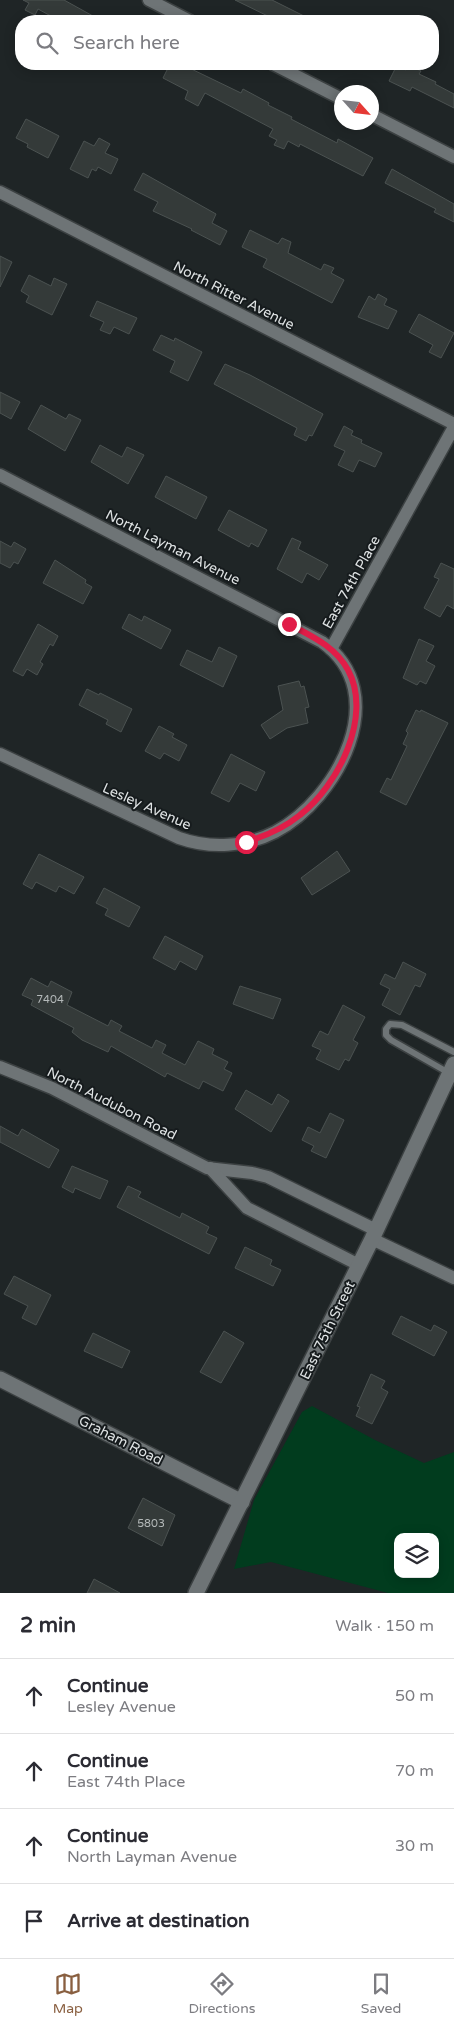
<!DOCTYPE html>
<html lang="en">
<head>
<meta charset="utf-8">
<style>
	:root { --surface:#fff; --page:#f7f7f7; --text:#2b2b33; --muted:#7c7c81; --line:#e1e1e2; --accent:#895f40 }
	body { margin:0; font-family:"Varela Round",sans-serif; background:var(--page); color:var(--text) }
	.controls { position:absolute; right:15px; bottom:15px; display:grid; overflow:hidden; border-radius:10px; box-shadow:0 2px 12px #0003 }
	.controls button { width:45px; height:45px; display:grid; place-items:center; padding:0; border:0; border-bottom:1px solid var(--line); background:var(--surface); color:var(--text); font:25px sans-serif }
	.compass { position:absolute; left:334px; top:85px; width:45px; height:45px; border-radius:50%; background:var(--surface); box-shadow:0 2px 12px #0003; rotate:117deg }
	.stop { position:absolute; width:15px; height:15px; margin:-11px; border:4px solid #e11d48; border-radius:50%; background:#fff }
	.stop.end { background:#e11d48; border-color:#fff; box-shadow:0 1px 5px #0008 }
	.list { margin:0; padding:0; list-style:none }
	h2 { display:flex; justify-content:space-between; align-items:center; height:65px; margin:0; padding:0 20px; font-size:21px }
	h2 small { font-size:16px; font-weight:400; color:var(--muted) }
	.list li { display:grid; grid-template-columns:32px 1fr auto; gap:15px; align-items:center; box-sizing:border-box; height:75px; padding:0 20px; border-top:1px solid var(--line) }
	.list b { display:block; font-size:19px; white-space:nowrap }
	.list p { margin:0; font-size:16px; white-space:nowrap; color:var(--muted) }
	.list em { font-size:16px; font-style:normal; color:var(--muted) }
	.icon { flex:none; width:28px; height:28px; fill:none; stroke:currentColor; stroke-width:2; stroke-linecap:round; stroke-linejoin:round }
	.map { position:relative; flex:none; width:454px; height:1593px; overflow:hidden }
	.search { position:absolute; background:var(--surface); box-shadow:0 2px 12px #0003; left:15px; right:15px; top:15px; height:55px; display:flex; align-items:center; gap:12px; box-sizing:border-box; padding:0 18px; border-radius:20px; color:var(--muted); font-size:19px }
	.sheet { height:365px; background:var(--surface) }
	nav { display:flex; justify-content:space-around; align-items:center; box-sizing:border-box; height:70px; border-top:1px solid var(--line); background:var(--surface); font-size:14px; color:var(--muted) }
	nav a { display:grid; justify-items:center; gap:2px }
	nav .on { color:var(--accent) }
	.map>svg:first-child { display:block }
	.green { fill:#013c1e; fill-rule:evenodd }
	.building { fill:#343a39; stroke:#4b5251 }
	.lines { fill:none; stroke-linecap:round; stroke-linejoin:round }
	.lane-casing { stroke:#3c4142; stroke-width:9 }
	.street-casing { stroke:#3c4142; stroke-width:15 }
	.secondary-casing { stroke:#3c4142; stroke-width:18 }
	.lane { stroke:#6e7476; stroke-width:6 }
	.street { stroke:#6e7476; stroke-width:12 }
	.secondary { stroke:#6e7476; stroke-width:15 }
	.route { stroke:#e11d48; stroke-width:6 }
	.labels { text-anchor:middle; stroke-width:4; stroke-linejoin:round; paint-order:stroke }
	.number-label { font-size:11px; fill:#b4b9b9 }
	.street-label { font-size:14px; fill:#dfe3e4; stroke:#161b1d }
</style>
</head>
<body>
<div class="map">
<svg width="454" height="1593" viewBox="0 0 454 1593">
	<rect width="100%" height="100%" fill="#1f2526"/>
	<path class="green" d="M312,1406L375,1440L424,1463L454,1452V1593H388L271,1562L234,1569L254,1500L302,1412ZM398,1537H435V1574H398Z"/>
	<g class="building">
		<path d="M23,0H64L102,21H60L38,9L35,15L25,10L29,3Z"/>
		<path d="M235,0H272L314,21H278Z"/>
		<path d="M170,64H181L241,93L243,89L269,103L268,105L292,117L291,119L337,143L338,139L373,158L363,176L300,144L299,147L288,141L284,149L274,145L277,140L269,136L273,129L205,93L198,106L185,99L188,91L163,78Z"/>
		<path d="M397,65L406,70L409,65L421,71L419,74L436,82L435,84L454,94V108L412,87L410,91L389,81Z"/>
		<path d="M26,119L59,136L48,158L27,147L28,144L16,138Z"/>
		<path d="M99,138L110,144L105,153L118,159L111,174L98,167L96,171L92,169L88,178L70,169L84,141L94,146Z"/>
		<path d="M392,169L454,204V222L434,212L436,209L385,183Z"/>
		<path d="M143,173L216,214L212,223L227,231L220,245L191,230L192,229L153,211L158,202L134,190Z"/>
		<path d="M250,230L278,244L282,238L291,242L288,253L321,270L324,264L334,268L331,273L344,280L332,303L263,267L267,259L242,247Z"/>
		<path d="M0,256L12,262L0,287Z"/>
		<path d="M29,275L51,286L54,278L67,284L52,315L26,302L29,296L21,291Z"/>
		<path d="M378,294L387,299L384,305L397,311L388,329L358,317L369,296L375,300Z"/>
		<path d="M97,301L137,318L129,334L114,327L110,334L100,330L104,322L90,316Z"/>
		<path d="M419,314L454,333L441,358L429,352L433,345L409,332Z"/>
		<path d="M161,335L174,341L175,338L202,352L188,381L170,372L175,361L153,350Z"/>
		<path d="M225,364L250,375L323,414L312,436L309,435L306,441L294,435L297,428L214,384Z"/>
		<path d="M0,392L20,402L11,419L0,413Z"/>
		<path d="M41,405L66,419L69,414L81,420L65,451L28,429Z"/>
		<path d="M344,426L353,431L351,435L362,440L361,443L382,453L375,467L359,460L353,472L338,465L345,451L334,446Z"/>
		<path d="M100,445L122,457L127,447L144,455L128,484L91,462Z"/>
		<path d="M166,476L207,497L196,519L155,497Z"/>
		<path d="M229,510L267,530L258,547L251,543L249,547L218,530Z"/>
		<path d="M292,538L301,542L298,549L328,565L319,580L307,573L302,583L277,569Z"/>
		<path d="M0,541L11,547L14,542L26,549L18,564L14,562L10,568L0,563Z"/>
		<path d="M55,560L86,580L85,583L92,587L83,604L43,583Z"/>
		<path d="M441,563L454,569V609L447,605L440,617L424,608L439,579L434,577Z"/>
		<path d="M129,614L142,621L144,616L171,630L161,649L122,628Z"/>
		<path d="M38,624L58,636L53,646L50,644L40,662L43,664L37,675L27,669L23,676L13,671Z"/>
		<path d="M419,639L434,646L426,661L435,666L426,684L420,681L417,685L403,678Z"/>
		<path d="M219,647L237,656L223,687L180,665L187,650L212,662Z"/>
		<path d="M299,681L301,687L304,686L309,707L305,708L308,723L287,728L270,739L261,725L283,710L278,686Z"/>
		<path d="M87,689L99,695L100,693L132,709L121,732L106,724L108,720L79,705Z"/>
		<path d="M416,710L420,712L421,710L448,723L406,805L380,792L387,778L391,780L407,746L403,744L408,733L406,731Z"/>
		<path d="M159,726L174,734L172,737L187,745L179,761L164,753L160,759L145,751Z"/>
		<path d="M231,754L265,772L256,791L240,783L229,802L211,793Z"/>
		<path d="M337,851L350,871L312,895L301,878Z"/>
		<path d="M39,854L84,877L74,894L59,886L56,892L36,882L32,889L23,884Z"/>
		<path d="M104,888L140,907L129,927L105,915L108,909L96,903Z"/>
		<path d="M165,936L203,956L196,970L180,961L175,970L153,958Z"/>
		<path d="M403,962L426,974L420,987L415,985L400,1015L382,1005L390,989L380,984L385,974L395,979Z"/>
		<path d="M31,978L48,987L51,981L72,992L67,1005L108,1026L111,1020L122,1026L119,1031L152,1048L156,1040L166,1045L162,1053L185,1065L198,1041L214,1049L212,1054L228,1062L224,1069L232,1073L223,1091L203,1081L199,1089L167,1073L165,1077L111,1046L108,1052L82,1040L72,1032L74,1028L31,1005L33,1000L22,995Z"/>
		<path d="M240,986L281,999L273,1019L233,1004Z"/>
		<path d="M343,1005L365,1017L353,1040L358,1043L349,1061L345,1059L339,1070L316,1059L321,1050L312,1046L320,1031L328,1035Z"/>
		<path d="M246,1090L272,1105L278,1094L289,1101L271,1132L235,1109Z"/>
		<path d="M330,1113L344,1120L326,1158L311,1151L314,1146L302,1140L308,1127L320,1133Z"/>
		<path d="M0,1126L18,1136L22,1129L59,1150L49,1168L0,1142Z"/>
		<path d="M72,1166L108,1181L100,1199L75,1188L73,1193L62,1187Z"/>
		<path d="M128,1186L141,1192L138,1197L180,1218L182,1213L209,1227L206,1233L217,1238L209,1254L117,1207Z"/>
		<path d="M245,1247L272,1260L270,1265L281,1270L273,1286L235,1268Z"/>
		<path d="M14,1276L51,1295L36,1325L22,1318L28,1306L4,1294Z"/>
		<path d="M401,1316L431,1331L434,1325L447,1332L434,1356L392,1334Z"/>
		<path d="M224,1331L244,1343L221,1383L200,1372Z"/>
		<path d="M93,1333L130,1351L122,1368L84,1351Z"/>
		<path d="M371,1374L385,1381L381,1388L388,1392L372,1424L356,1416L360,1407L357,1406Z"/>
		<path d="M143,1498L175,1515L162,1546L128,1528Z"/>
		<path d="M94,1579L120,1593H87Z"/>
	</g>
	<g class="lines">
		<g class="lane-casing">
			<path id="lane" d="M449,1073L391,1040L386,1035V1029L390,1024L402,1025L454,1052"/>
		</g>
		<g class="street-casing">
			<g id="street">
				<path d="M149,0L190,21"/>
				<path d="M273,64L342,99"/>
				<path d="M372,115L454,157"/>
				<path d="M0,192L454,424"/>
				<path d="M0,475L322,642C394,693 338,799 275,832C246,847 210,849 179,838L0,754"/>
				<path d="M331,649L454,427"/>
				<path d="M0,1067L52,1088L207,1168L252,1173L268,1177L376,1230"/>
				<path d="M210,1168L247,1208L359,1265"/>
				<path d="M372,1239L454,1278"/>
			</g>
		</g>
		<g class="secondary-casing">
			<g id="secondary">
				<path d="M0,1379L242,1502"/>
				<path d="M196,1593L372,1239L454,1064"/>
			</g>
		</g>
		<use href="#lane" class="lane"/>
		<use href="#street" class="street"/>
		<use href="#secondary" class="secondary"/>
	</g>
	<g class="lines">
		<path class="route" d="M246,842C266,836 284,828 300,815C338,786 373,716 348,670C335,646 311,636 289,624"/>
	</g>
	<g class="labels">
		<g class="number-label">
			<text x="50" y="1003">7404</text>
			<text x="151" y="1527">5803</text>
		</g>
		<g class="street-label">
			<text transform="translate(234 295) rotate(27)" y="5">North Ritter Avenue</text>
			<text transform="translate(173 547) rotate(27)" y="5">North Layman Avenue</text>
			<text transform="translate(351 582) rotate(-61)" y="5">East 74th Place</text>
			<text transform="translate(147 806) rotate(24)" y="5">Lesley Avenue</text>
			<text transform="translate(112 1103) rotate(27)" y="5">North Audubon Road</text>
			<text transform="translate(327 1330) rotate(-64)" y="5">East 75th Street</text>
			<text transform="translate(121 1440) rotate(27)" y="5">Graham Road</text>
		</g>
	</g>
</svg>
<div class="controls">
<button><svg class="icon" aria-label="layers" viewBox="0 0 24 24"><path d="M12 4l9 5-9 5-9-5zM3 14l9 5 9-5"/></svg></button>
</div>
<svg class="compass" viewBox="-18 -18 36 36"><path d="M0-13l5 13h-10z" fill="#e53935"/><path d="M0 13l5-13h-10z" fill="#7c7c81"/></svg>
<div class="stop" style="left:246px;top:842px"></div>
<div class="stop end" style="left:289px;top:624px"></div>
<div class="search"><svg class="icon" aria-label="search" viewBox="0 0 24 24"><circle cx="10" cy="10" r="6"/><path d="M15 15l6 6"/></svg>Search here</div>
</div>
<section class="sheet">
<h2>2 min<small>Walk · 150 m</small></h2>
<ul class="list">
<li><svg class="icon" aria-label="ahead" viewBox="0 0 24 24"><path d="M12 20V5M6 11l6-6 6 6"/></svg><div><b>Continue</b><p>Lesley Avenue</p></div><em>50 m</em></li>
<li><svg class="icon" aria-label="ahead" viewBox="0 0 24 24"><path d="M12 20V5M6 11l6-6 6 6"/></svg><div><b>Continue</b><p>East 74th Place</p></div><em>70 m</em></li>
<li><svg class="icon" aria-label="ahead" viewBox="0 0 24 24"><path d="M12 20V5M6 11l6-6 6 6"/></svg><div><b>Continue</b><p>North Layman Avenue</p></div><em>30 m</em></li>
<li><svg class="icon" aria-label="arrive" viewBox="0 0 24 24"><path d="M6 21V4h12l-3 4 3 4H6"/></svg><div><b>Arrive at destination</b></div></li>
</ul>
</section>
<nav>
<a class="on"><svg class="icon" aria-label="map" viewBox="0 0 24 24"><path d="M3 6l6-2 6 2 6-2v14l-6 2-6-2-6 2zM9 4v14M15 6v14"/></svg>Map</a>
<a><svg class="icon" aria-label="directions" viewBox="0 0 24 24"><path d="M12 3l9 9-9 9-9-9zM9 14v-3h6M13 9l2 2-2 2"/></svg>Directions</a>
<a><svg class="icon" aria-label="saved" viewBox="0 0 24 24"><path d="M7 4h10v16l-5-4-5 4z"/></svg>Saved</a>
</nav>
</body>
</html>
